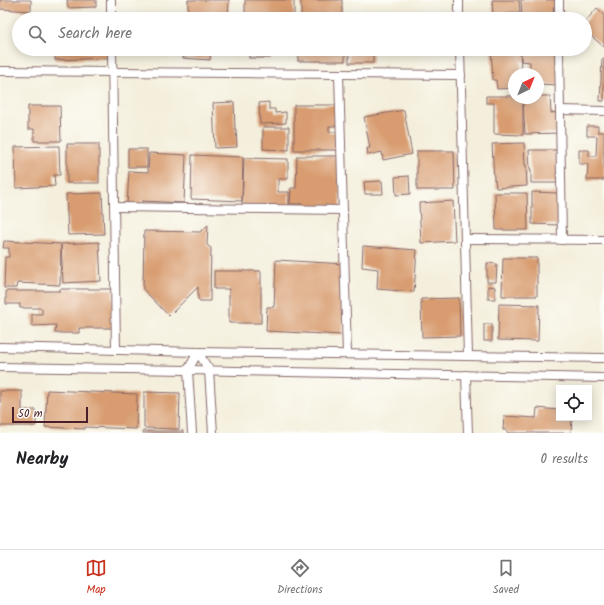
<!DOCTYPE html>
<html lang="en">
<head>
<meta charset="utf-8">
<style>
	:root { --surface:#fff; --page:#f6f6f6; --text:#202124; --muted:#757577; --line:#e0e0e0; --accent:#c8321e }
	body { margin:0; font-family:Kalam,sans-serif; background:var(--page); color:var(--text) }
	.controls { position:absolute; right:12px; bottom:12px; display:grid; overflow:hidden; border-radius:0px; box-shadow:0 2px 10px #0003 }
	.controls button { width:36px; height:36px; display:grid; place-items:center; padding:0; border:0; border-bottom:1px solid var(--line); background:var(--surface); color:var(--text); font:20px sans-serif }
	.compass { position:absolute; left:508px; top:68px; width:36px; height:36px; border-radius:50%; background:var(--surface); box-shadow:0 2px 10px #0003; rotate:43deg }
	.scale { position:absolute; left:12px; bottom:10px; width:76px; box-sizing:border-box; padding-left:4px; border:2px solid #4a1f2b; border-top:0; font-size:11px; line-height:14px; white-space:nowrap; color:#4a1f2b; -webkit-text-stroke:3px #fdfcf7; paint-order:stroke }
	.list { margin:0; padding:0; list-style:none }
	h2 { display:flex; justify-content:space-between; align-items:center; height:52px; margin:0; padding:0 16px; font-size:17px }
	h2 small { font-size:13px; font-weight:400; color:var(--muted) }
	.icon { flex:none; width:22px; height:22px; fill:none; stroke:currentColor; stroke-width:2; stroke-linecap:round; stroke-linejoin:round }
	.map { position:relative; flex:none; width:604px; height:433px; overflow:hidden }
	.search { position:absolute; background:var(--surface); box-shadow:0 2px 10px #0003; left:12px; right:12px; top:12px; height:44px; display:flex; align-items:center; gap:10px; box-sizing:border-box; padding:0 14px; border-radius:22px; color:var(--muted); font-size:15px }
	.sheet { height:116px; background:var(--surface) }
	nav { display:flex; justify-content:space-around; align-items:center; box-sizing:border-box; height:56px; border-top:1px solid var(--line); background:var(--surface); font-size:11px; color:var(--muted) }
	nav a { display:grid; justify-items:center; gap:2px }
	nav .on { color:var(--accent) }
	.map>svg:first-child { display:block }
	.building { fill:#d89c6f }
	.lines { fill:none; stroke-linecap:round; stroke-linejoin:round }
	.minor-casing { stroke:#866869; stroke-width:10 }
	.minor { stroke:#fff; stroke-width:8 }
</style>
</head>
<body>
<div class="map">
<svg width="604" height="433" viewBox="0 0 604 433">
	<rect width="100%" height="100%" fill="#fdfcf7"/>
	<filter id="ink" filterUnits="userSpaceOnUse"><feTurbulence type="fractalNoise" baseFrequency=".025" numOctaves="2"/><feDisplacementMap in="SourceGraphic" scale="8" xChannelSelector="R" yChannelSelector="G"/><feConvolveMatrix kernelMatrix="1 2 1 2 8 2 1 2 1" color-interpolation-filters="sRGB"/></filter>
	<filter id="wash" filterUnits="userSpaceOnUse"><feTurbulence type="fractalNoise" baseFrequency=".012" numOctaves="4" result="noise"/><feDisplacementMap in="SourceGraphic" scale="16" xChannelSelector="R" yChannelSelector="G"/><feGaussianBlur stdDeviation="0.9" result="paint"/><feColorMatrix in="noise" values="0 0 0 0 0 0 0 0 0 0 0 0 0 0 0 0 0 1.4 0 .05"/><feComposite in="paint" operator="in"/></filter>
	<g filter="url(#wash)">
		<rect width="100%" height="100%" fill="#f4efdc"/>
		<g id="blocks">
			<g class="building">
				<path d="M0,0H31V11L0,9Z"/>
				<path d="M67,0H96V7L68,8Z"/>
				<path d="M188,0H229L228,18L188,16Z"/>
				<path d="M245,0H294V18L245,17Z"/>
				<rect x="301" y="0" width="41" height="19"/>
				<path d="M492,0H519L520,13L493,15Z"/>
				<path d="M521,0H556L557,7H553L554,15L522,17Z"/>
				<path d="M597,8L604,14V47L589,34L588,36L585,34V22Z"/>
				<path d="M55,49H110V58L55,60Z"/>
				<path d="M183,49H211L210,60L183,58Z"/>
				<rect x="249" y="49" width="21" height="9"/>
				<rect x="298" y="49" width="47" height="12"/>
				<rect x="349" y="49" width="24" height="14"/>
				<path d="M491,49H520L521,68H522V74H514V88L497,89L496,80H493Z"/>
				<path d="M521,49H559V85L538,84V74H530V62L521,61Z"/>
				<path d="M602,59H604V101H600Z"/>
				<path d="M486,96H514V98H538V96H550L551,113L559,112V133L525,134L523,104V135L494,134V103H486Z"/>
				<path d="M234,102L235,129H236L237,147L215,148L213,103Z"/>
				<path d="M269,102V109H275V113L286,112V123L260,124L259,103Z"/>
				<path d="M294,105H338V126H329V132H340V150H294Z"/>
				<path d="M28,106H60L61,141H34V129H28Z"/>
				<path d="M404,110L412,154L383,160L382,152L368,155L367,148H370L364,117Z"/>
				<path d="M587,126H598V132H604V180H587L588,164H579V150H589V156H596L597,136H587Z"/>
				<path d="M263,127H289V150L263,149Z"/>
				<path d="M524,143L525,165H526L527,186L496,188L495,180H494L492,144Z"/>
				<rect x="67" y="144" width="32" height="39"/>
				<path d="M59,146L60,175H54L55,186L16,188L15,147Z"/>
				<rect x="128" y="149" width="19" height="18"/>
				<path d="M529,150H560V183H531V169H530Z"/>
				<path d="M417,151H454L455,190H417Z"/>
				<path d="M149,153L186,155L184,203L142,201V207L127,206L129,171L148,172Z"/>
				<path d="M192,155L243,157L242,201L191,199Z"/>
				<path d="M297,156H340V209H302V204H290L291,188H296Z"/>
				<path d="M244,158L288,159V179H278V192H289V209L242,207Z"/>
				<path d="M409,176L410,194L396,195L395,177Z"/>
				<path d="M382,181L383,194H365L364,182Z"/>
				<path d="M532,192L558,193V225L532,224Z"/>
				<path d="M102,193L104,234L68,235L66,194Z"/>
				<path d="M495,193H527L528,230H496Z"/>
				<path d="M453,201L455,241L421,243L419,203Z"/>
				<path d="M208,225L207,245L211,248L210,301H200L198,299V287L169,316L143,289L144,231L200,232Z"/>
				<path d="M4,241L61,244L99,242L101,281L63,283L61,245L60,285L17,283L16,288H4L5,257H9V248H3Z"/>
				<path d="M363,246L417,250L414,292L377,289L378,269L362,267Z"/>
				<path d="M503,258H537V296H502Z"/>
				<path d="M276,260L345,264L343,335L266,331L267,307H274Z"/>
				<path d="M487,263L497,264L496,282H487Z"/>
				<path d="M214,271H261V323H229V289H214Z"/>
				<path d="M488,286L495,287V299H488Z"/>
				<path d="M60,289H113L114,328H79V333H55L56,325L32,326V314H42V308H20V304H6V291H60Z"/>
				<path d="M459,298L460,336L422,337L421,299Z"/>
				<path d="M499,304L539,305L538,341L498,340Z"/>
				<rect x="484" y="324" width="8" height="17"/>
				<path d="M47,390L137,394L136,429L85,427V429L45,427Z"/>
				<path d="M0,391H22V410H36V426H0Z"/>
				<path d="M144,392L180,393L179,429L144,428Z"/>
				<path d="M537,408L559,410V418H572L571,433H507V430H503L504,416L536,418Z"/>
				<rect x="143" y="431" width="40" height="2"/>
			</g>
		</g>
	</g>
	<g filter="url(#ink)">
		<use href="#blocks" fill-opacity="0" stroke="#866869" stroke-width="1"/>
		<g class="lines">
			<g class="minor-casing">
				<g id="minor">
					<path d="M111,0V19"/>
					<path d="M459,0V19"/>
					<path d="M559,0V19"/>
					<path d="M112,49L116,350"/>
					<path d="M460,49L468,356"/>
					<path d="M559,49L562,240"/>
					<path d="M0,71L461,75"/>
					<path d="M339,74L347,354"/>
					<path d="M560,110L604,111"/>
					<path d="M114,207L343,210"/>
					<path d="M465,239L604,240"/>
					<path d="M0,347L198,352L604,358"/>
					<path d="M0,367L188,370L604,378"/>
					<path d="M466,375L468,433"/>
					<path d="M192,433L188,370L198,352L209,370L213,433"/>
				</g>
			</g>
			<use href="#minor" class="minor"/>
		</g>
	</g>
</svg>
<div class="controls">
<button><svg class="icon" aria-label="locate" viewBox="0 0 24 24"><circle cx="12" cy="12" r="6"/><path d="M12 2v4M12 18v4M2 12h4M18 12h4"/></svg></button>
</div>
<svg class="compass" viewBox="-18 -18 36 36"><path d="M0-13l5 13h-10z" fill="#e53935"/><path d="M0 13l5-13h-10z" fill="#757577"/></svg>
<div class="scale">50 m</div>
<div class="search"><svg class="icon" aria-label="search" viewBox="0 0 24 24"><circle cx="10" cy="10" r="6"/><path d="M15 15l6 6"/></svg>Search here</div>
</div>
<section class="sheet">
<h2>Nearby<small>0 results</small></h2>
<ul class="list">
</ul>
</section>
<nav>
<a class="on"><svg class="icon" aria-label="map" viewBox="0 0 24 24"><path d="M3 6l6-2 6 2 6-2v14l-6 2-6-2-6 2zM9 4v14M15 6v14"/></svg>Map</a>
<a><svg class="icon" aria-label="directions" viewBox="0 0 24 24"><path d="M12 3l9 9-9 9-9-9zM9 14v-3h6M13 9l2 2-2 2"/></svg>Directions</a>
<a><svg class="icon" aria-label="saved" viewBox="0 0 24 24"><path d="M7 4h10v16l-5-4-5 4z"/></svg>Saved</a>
</nav>
</body>
</html>
